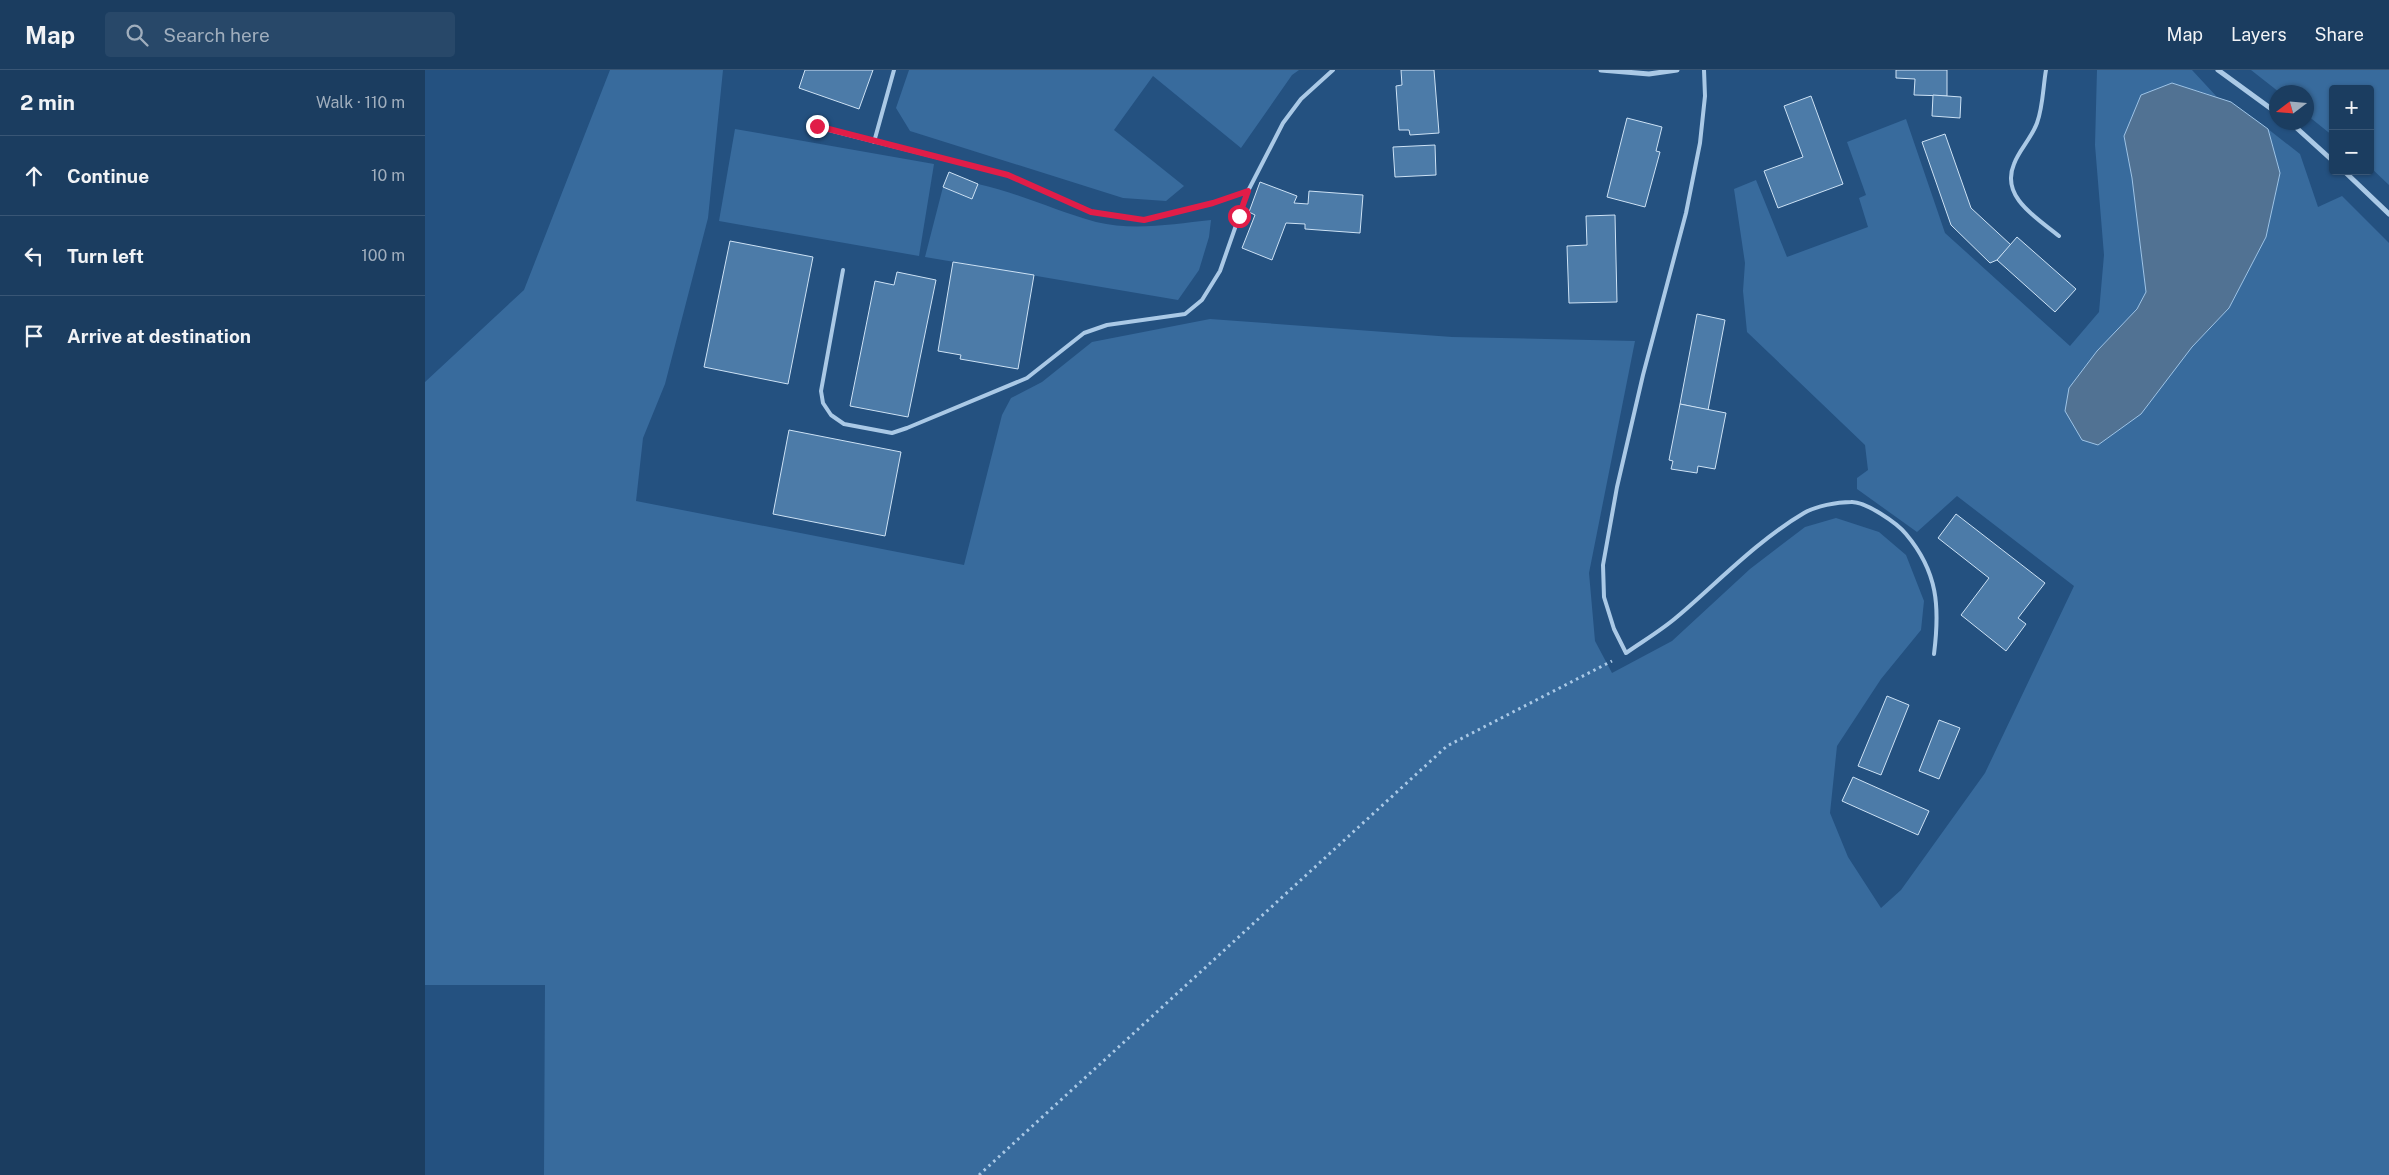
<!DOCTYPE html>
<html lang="en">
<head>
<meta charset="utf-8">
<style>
	:root { --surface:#1b3d60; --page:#284869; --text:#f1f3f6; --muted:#a0aebd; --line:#395675 }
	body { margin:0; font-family:"Public Sans",sans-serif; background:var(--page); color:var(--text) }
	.controls { position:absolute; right:15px; top:15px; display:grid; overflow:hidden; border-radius:5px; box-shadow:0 1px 4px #0004 }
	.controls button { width:45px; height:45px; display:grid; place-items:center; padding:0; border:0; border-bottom:1px solid var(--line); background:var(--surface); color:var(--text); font:25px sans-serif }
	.compass { position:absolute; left:1844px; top:15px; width:45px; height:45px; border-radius:50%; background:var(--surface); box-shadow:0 1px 4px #0004; rotate:254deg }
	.stop { position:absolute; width:15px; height:15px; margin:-11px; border:4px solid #e11d48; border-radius:50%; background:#fff }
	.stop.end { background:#e11d48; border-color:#fff; box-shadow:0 1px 5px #0008 }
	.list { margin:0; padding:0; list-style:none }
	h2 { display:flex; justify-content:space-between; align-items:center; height:65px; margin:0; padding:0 20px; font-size:21px }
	h2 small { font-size:16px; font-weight:400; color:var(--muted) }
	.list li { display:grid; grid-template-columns:32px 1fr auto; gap:15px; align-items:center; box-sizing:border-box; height:80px; padding:0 20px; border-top:1px solid var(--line) }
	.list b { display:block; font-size:19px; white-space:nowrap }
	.list em { font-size:16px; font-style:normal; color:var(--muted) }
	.icon { flex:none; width:28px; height:28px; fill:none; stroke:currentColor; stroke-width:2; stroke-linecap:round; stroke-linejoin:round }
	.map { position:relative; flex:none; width:1964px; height:1105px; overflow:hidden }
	header { display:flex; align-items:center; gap:30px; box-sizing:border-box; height:70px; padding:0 25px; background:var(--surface); border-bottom:1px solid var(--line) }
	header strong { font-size:24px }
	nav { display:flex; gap:28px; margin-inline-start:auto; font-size:18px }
	.search { width:350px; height:45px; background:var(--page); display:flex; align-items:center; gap:12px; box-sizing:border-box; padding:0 18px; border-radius:5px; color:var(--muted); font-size:19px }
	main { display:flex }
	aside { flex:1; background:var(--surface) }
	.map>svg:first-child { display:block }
	.green { fill:#386b9d }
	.water { fill:#517293; stroke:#9ec4e7 }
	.building { fill:#4c7ba8; stroke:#cde2f5 }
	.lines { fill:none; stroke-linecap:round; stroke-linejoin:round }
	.path { stroke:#aac9e6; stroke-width:3; stroke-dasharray:2.5 4; stroke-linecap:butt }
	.service { stroke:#aac9e6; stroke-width:4 }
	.minor { stroke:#aac9e6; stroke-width:5 }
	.route { stroke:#e11d48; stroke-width:6 }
</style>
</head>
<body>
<header>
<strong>Map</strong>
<div class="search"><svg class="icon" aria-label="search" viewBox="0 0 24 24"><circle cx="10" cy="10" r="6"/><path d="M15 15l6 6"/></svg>Search here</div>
<nav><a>Map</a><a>Layers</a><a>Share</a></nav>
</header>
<main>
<aside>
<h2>2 min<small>Walk · 110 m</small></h2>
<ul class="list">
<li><svg class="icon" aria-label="ahead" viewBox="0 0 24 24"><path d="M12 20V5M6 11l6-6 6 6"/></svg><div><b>Continue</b></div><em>10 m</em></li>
<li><svg class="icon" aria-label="left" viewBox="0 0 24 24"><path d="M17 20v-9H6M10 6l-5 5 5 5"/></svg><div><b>Turn left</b></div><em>100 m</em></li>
<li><svg class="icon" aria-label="arrive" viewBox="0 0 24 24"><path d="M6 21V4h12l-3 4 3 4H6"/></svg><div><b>Arrive at destination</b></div></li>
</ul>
</aside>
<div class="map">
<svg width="1964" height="1105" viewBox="0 0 1964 1105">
	<rect width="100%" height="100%" fill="#245180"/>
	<g class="green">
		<path d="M185,0H298L283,148L240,314L218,368L211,431L539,495L577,345L586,328L617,312L667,272L785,249L1027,267L1210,271L1164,503L1170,571L1187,603L1247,571L1325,499L1380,457L1411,448L1454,462L1481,485L1499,531L1496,560L1456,609L1412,676L1405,743L1423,787L1456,838L1476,820L1560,703L1649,516L1532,426L1492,462L1432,419V408L1443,400L1440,375L1322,262L1318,221L1320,193L1309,119L1331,110L1362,187L1443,157L1434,128L1441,125L1422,72L1481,49L1520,163L1645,276L1674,242L1679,185L1670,75L1672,0H1767L1792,27L1747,13L1699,66L1707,108L1721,222L1712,239L1672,281L1644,318L1767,277L1804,238L1841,167L1855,103L1843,59L1875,84L1893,137L1917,126L1964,173V1105H119L120,915H0V312L99,220Z"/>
		<path d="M484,0H874L867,5L816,78L728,6L689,60L759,116L741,131L698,128L485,61L471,38Z"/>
		<path d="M1826,0H1964V115L1945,97V19H1908V66L1882,45V22H1854Z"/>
		<path d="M310,59L509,94L494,186L294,151Z"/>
		<path d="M553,114C594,123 631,141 671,152C709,161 748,154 786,150L784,167L774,200L753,230L500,187L518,117L546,129Z"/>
	</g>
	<path class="water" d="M1747,13L1806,32L1843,59L1855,103L1841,167L1804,238L1767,277L1716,344L1673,375L1657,370L1640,341L1644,318L1672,281L1712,239L1721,222L1707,108L1699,66L1716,25Z"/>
	<g class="building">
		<path d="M380,0H448L434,39L374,18Z"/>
		<path d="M976,0H1009L1014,63L985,65L984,60H974L971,16L977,15Z"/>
		<path d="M1471,0H1522V26L1489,25L1490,9L1471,8Z"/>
		<path d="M1508,25L1536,27L1535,48L1507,46Z"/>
		<path d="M1386,26L1418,114L1353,138L1339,101L1378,87L1359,36Z"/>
		<path d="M1202,48L1237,57L1231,81L1235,82L1220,137L1182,127Z"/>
		<path d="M1520,64L1546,138L1586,175L1572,190L1565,193L1526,155L1497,72Z"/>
		<path d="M1010,75L1011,105L970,107L968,77Z"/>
		<path d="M524,102L553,114L547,129L518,117Z"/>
		<path d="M835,112L872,126L869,133L883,134L884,121L938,125L935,163L880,159V154L861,153L847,190L817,178L830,145L824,142Z"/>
		<path d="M1190,145L1192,232L1144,233L1142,176L1162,175L1161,146Z"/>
		<path d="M1592,167L1651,219L1630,242L1572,190Z"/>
		<path d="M305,171L388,187L363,314L279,297Z"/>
		<path d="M528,192L609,205L593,299L535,289L536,285L513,281Z"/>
		<path d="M472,202L511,210L483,347L425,336L450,211L469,215Z"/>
		<path d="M1272,244L1300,250L1283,340L1255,334Z"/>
		<path d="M1255,334L1301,343L1290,399L1273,396L1272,403L1246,399L1248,391L1244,390Z"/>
		<path d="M364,360L476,382L460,466L348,444Z"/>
		<path d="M1531,444L1620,513L1593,548L1601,554L1581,581L1536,545L1564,508L1513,468Z"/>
		<path d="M1462,626L1484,635L1456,705L1433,696Z"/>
		<path d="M1514,650L1535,658L1514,709L1494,701Z"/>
		<path d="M1428,707L1504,741L1493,765L1417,731Z"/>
	</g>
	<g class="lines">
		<path class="path" d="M554,1105L1022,676L1187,591"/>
		<g class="service">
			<path d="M1279,0L1280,26L1275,73L1261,143L1218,305L1192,417L1178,495L1179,527L1189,559L1201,583C1218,571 1237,560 1253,546C1293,512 1333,470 1379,443C1391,436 1412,432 1426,432C1440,431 1472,453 1481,464C1513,502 1515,537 1509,584"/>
			<path d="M1621,0C1618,17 1618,37 1612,53C1606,69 1594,80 1589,94C1575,127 1612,148 1634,166"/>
			<path d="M392,57L583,105L666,142L719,150L788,133L823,121"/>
			<path d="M449,72L469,0"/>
			<path d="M418,200L396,321L398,333L406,345L419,354L467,363L482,358L602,308L659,263L682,255L760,244L777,230L795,201L823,121L858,53L876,29L908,0"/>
		</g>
		<g class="minor">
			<path d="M1176,0L1224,4L1252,0"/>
			<path d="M1793,0L1852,43"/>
			<path d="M1865,52L1908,91"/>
			<path d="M1919,101L1964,144"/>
		</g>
	</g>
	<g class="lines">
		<path class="route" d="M392,56L583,105L666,142L719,150L788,133L823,121L814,146"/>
	</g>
</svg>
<div class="controls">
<button>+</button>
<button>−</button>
</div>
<svg class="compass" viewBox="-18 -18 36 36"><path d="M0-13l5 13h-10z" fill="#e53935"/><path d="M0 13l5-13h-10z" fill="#a0aebd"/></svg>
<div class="stop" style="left:814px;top:146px"></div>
<div class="stop end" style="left:392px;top:56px"></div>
</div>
</main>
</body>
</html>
